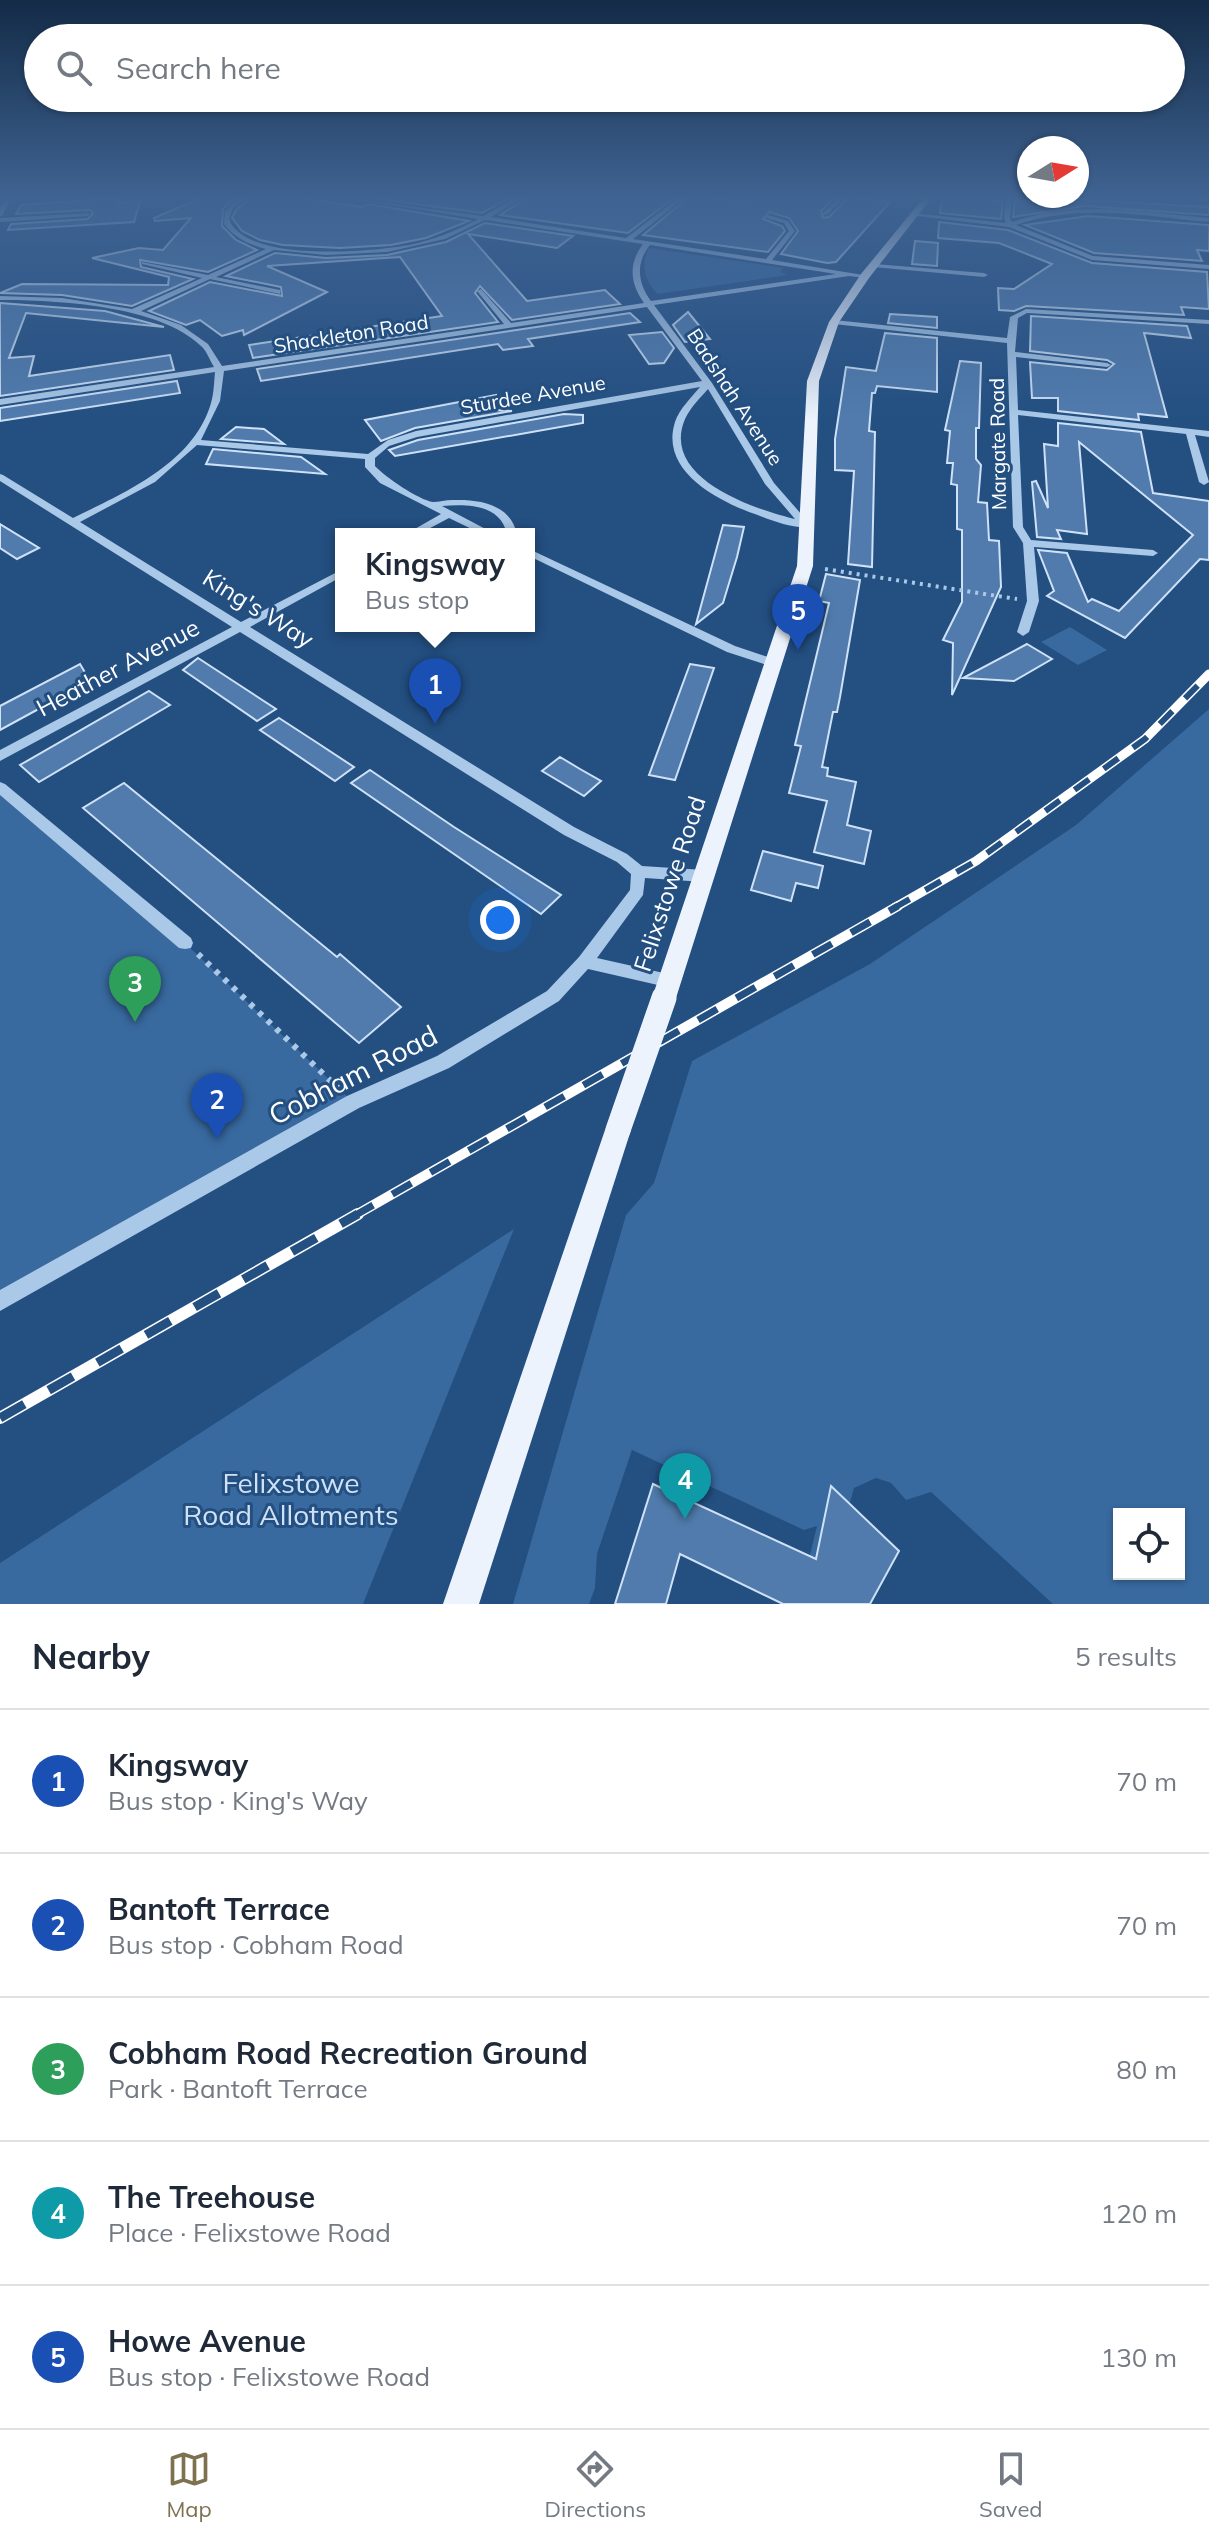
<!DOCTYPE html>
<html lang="en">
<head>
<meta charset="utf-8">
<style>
	:root { --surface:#fff; --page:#f6f6f7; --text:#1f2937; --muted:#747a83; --line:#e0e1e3; --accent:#7e714f }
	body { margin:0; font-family:Mulish,sans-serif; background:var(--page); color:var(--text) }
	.controls { position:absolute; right:24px; bottom:24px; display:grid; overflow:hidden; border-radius:0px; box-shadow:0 2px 6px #0004 }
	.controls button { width:72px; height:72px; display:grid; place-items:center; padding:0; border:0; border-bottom:2px solid var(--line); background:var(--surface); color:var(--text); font:40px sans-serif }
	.compass { position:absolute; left:1017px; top:136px; width:72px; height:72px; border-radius:50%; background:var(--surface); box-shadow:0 2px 6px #0004; rotate:79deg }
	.you { position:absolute; left:500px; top:920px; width:28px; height:28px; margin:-20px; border:6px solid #fff; border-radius:50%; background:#1a73e8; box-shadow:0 0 0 12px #1a73e833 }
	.badge { display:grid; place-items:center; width:52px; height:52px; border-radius:50%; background:var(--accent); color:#fff; font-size:26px; font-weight:700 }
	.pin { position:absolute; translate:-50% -66px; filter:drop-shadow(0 2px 4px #0008) }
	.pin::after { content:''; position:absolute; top:42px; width:28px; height:24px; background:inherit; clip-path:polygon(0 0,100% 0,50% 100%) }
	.popup { position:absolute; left:335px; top:528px; width:200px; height:104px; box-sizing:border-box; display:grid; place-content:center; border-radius:0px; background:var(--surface); filter:drop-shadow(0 2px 6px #0005); font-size:26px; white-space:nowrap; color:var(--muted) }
	.popup b { font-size:30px; color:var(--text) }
	.popup::after { content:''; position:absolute; left:50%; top:100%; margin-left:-16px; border:16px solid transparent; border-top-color:var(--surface) }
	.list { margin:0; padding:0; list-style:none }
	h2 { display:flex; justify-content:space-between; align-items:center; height:104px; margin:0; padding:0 32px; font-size:34px }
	h2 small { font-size:26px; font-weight:400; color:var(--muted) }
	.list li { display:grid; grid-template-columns:52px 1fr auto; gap:24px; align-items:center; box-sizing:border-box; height:144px; padding:0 32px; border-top:2px solid var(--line) }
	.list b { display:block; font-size:30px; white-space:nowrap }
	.list p { margin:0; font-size:26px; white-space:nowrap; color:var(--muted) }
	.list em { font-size:26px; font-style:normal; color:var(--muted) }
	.icon { flex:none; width:44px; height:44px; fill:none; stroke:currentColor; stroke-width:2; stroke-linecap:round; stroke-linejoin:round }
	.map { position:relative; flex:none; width:1209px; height:1604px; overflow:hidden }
	.search { position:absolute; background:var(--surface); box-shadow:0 2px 6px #0004; left:24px; right:24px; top:24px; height:88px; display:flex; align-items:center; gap:20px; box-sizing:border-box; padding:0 28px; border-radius:44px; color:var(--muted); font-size:30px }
	.sheet { height:824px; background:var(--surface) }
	nav { display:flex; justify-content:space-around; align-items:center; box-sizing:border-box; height:112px; border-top:2px solid var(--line); background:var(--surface); font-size:22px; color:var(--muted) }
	nav a { display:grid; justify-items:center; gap:4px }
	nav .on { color:var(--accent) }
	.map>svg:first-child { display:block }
	.green { fill:#38699f; fill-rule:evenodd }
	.building { fill:#507bac; stroke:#cee1f6; stroke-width:2 }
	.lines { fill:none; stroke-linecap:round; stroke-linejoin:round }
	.path-far1 { stroke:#aac8e7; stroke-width:4; stroke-dasharray:3 5; stroke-linecap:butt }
	.path { stroke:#aac8e7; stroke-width:6; stroke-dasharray:5 7; stroke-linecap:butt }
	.minor { fill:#aac8e7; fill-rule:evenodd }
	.major { fill:#ecf3fd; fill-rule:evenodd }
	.rail-far2-casing { stroke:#fff; stroke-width:9 }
	.rail-far1-casing { stroke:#fff; stroke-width:10 }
	.rail-casing { stroke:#fff; stroke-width:12 }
	.rail-far2 { stroke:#234f81; stroke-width:6; stroke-dasharray:18; stroke-linecap:butt }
	.rail-far1 { stroke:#234f81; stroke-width:7; stroke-dasharray:22; stroke-linecap:butt }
	.rail { stroke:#234f81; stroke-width:9; stroke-dasharray:28; stroke-linecap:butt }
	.major-bridge { stroke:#ecf3fd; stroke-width:25 }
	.labels { text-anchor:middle; stroke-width:6; stroke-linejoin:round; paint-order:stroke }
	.far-street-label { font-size:20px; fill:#fff; stroke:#234f81 }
	.street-label { font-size:24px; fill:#fff; stroke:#234f81 }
	.near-street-label { font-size:28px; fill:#fff; stroke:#234f81 }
	.near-park-label { font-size:28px; fill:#cee1f6; stroke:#234f81 }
</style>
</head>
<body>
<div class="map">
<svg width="1209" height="1604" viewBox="0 0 1209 1604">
	<rect width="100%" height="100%" fill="#234f81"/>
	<g class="green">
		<path d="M649,248L784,268L780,272L787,275L658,294C645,282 640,264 649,248Z"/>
		<path d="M1070,627L1107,650L1078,665L1041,642Z"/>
		<path d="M1209,709V1604H1053L931,1492L906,1500L891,1483L876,1478L854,1488L846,1517L798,1604L817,1526L804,1530L632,1450L597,1554L595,1588L589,1604H513L626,1215L654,1183L692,1061L870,964L1076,825ZM1119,1514H1179V1574H1119Z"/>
		<path d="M0,787L185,943L353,1102L0,1301Z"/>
		<path d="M514,1229L363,1604H0V1563Z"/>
	</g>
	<g class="building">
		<path d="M205,196H238L223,209L222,226L236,240L257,250L208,272L140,260L141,267L193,279L132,306L62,295L0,293L22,284L168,285L169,277L92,258L139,248L163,250L191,218L155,221L154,218Z"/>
		<path d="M252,196H287L362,207L368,204L469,221L426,238L391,245L340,248L283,245L260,240L242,231L232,218L236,210Z"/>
		<path d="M385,196H513L482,213L378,199Z"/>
		<path d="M529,196H676L628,233L500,215Z"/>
		<path d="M690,196L745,202L746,196H836L821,211L823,218L829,217L849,197L890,202L836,262L827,263L781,254L798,231L789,218L769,212L763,219L782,226L785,231L768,252L643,235Z"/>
		<path d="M942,196L995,197L994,201H1003L1001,219L940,213Z"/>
		<path d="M119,198L118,202L140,201L134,222L8,230L11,224L88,219L93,213L90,210L16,214L21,205Z"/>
		<path d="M1083,200L1209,207V215L1085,206L1013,217L1015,201Z"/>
		<path d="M1088,216L1209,225V251L1197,250L1202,261L1094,253L1025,225Z"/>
		<path d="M939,222L1008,230L1092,263L1207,272L1209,309L1181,307L1184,315L1026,306L1014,311L999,310L998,288L1014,289L1052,264L999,243L938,238Z"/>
		<path d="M485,223L573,236L557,248L468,234L527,301L605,290L620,304L512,320L480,286L475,293L498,322L253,358L249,345L442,316L400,257L267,266L327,292L244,335L243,330L222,336L200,320L186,325L149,311L210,282L282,296L281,287L226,276L275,253L326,258L387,255L446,242Z"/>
		<path d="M915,241L938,243L937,266L912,264Z"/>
		<path d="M0,303L105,311L164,327L26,313L9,358L34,356L29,376L170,355L174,370L0,396Z"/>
		<path d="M688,312L710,339L685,342L673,325Z"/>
		<path d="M630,313L640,322L528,339L533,346L503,350L498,344L261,381L257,369Z"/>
		<path d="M890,314L937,317V328L888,323Z"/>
		<path d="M1031,316L1187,326L1191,338L1144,333L1167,417L1138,414L1139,420L1058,411V398H1032L1030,362L1107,370L1114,364L1107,360L1030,351Z"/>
		<path d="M662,332L674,348L664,363L649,364L629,335Z"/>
		<path d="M885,333L937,338V392L877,386L875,393H872L869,431L875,432L872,567L848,564L854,471L835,470V439L846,367L876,371Z"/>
		<path d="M960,361L981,363L979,428H976V459L981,465L978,502L987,503L989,540L999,541L1001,587L952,695L953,643L943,640L962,602V530L957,529V485L951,484L953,463H947L950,431L945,430Z"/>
		<path d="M177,381L180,393L0,421V408Z"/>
		<path d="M496,395V410L512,411L415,428L381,441L365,420Z"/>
		<path d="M564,414L583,415V423L395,456L389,450L418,440Z"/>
		<path d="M1058,423L1141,432L1153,493L1209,501V560L1200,559L1125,638L1047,596L1054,591L1038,550L1067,553L1088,602L1092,599L1119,611L1193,535L1079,442L1087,534L1057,530L1061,539L1037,537L1032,482L1036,481L1048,508L1044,444L1058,446Z"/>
		<path d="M236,427L264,429L284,444L221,439Z"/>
		<path d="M213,449L301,457L325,474L206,464Z"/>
		<path d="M0,524L39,548L17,559L0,548Z"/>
		<path d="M723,525L744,527L737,557L723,603L696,624Z"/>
		<path d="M826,574L860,580L840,697L837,712H833L822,767L828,768L827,776L856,782L847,825L871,831L864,864L814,852L827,801L789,793L801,746L795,745L829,603L819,601Z"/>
		<path d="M1027,644L1052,659L1014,681L963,678Z"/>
		<path d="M198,658L276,709L257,721L183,670Z"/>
		<path d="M80,664L90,681L0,730V706Z"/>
		<path d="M690,664L714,668L675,780L649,775Z"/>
		<path d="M149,691L170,705L39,782L20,765Z"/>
		<path d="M279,718L316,742L354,767L335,781L260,730Z"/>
		<path d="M560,757L580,769L601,781L584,796L542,771Z"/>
		<path d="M370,770L454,827L561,895L541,914L351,783Z"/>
		<path d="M124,783L337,957L340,954L401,1007L359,1043L83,808Z"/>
		<path d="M763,851L823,866L818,888L796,883L791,901L751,890Z"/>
		<path d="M653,1484L816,1559L831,1486L899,1551L870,1604H783L680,1554L666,1604H615Z"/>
	</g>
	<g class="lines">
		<path class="path-far1" d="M825,569L1017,599"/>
		<path class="path" d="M198,954L338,1088"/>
		<g class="minor">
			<path d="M6,196H12L3,215L0,217V208Z"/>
			<path d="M242,196H249L233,208L229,219C245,263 371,252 409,245C433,240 456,231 478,219L334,196L483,216L519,196H526L491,217L626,238L681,196H687L633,239L766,259L789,231L784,223L766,218L768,215L788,221L795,231L772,260L869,276L865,278L849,276L654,305L712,383L774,483L809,523V527C790,529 767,518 749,512C713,498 660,469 675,422C679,409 692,397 700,387L417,437L389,446L375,458V466C385,477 419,500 433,502C439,502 446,500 452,500C480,499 510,504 517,534H507C500,504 468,504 442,506L495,534H482L449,518L419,534H406L441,514L380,483L365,467V459L197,445L155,482L80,522L241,622L341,570V577L250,627L574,827L627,854L642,866L704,870L709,872L711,876L709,880L704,882L645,878L643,895L597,958L677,976L679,981L677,986L671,988L588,969L559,1001L449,1068L359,1108L0,1311V1290L347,1096L437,1056L547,991L579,957L630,890L631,874L617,862L564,835L240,632L0,761V750L232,627L0,481V474L3,475L73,518C124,493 194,463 211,403C214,393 214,382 215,372L0,405V399L214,367C210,361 207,351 201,346C159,305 56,300 0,300V296L62,298L132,309L202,278L142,264V262L208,275L266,249C248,244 236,239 224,224L225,211ZM485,220L643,244C628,264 630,283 644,303L511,323L481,289L477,291L504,324L222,366L208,344L181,325L141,311L210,279L280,294V290L216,277L274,250L326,255L387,252L445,239ZM650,245L836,274L651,301C638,284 635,263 650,245ZM647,307L702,381L416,431L388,440L368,454L201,440L220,401L224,371ZM708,389L765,484L795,519C754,509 660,478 685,419C690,408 700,398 708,389Z"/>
			<path d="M840,196H846L827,215H823V213Z"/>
			<path d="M1006,196H1012L1010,218L1012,222C1075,199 1144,212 1209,218V222C1145,216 1078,203 1016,225L1093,256L1209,265V269L1092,260L1009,227L909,215L912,213L1006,223L1004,218Z"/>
			<path d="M1171,196H1209V200L1174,198Z"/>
			<path d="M90,213L88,216L0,222V218Z"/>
			<path d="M875,264L984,273L988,275L984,277L873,267Z"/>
			<path d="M1026,309L1209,320V324L1027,313L1018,318L1015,352L1107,363L1111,365L1107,367L1016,357L1018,410L1209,431V437L1195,435L1209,482L1204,485L1199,482L1186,434L1018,415L1023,527L1031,540L1153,550L1158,553L1153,556L1034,547L1039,601L1029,632L1023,636L1017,632L1027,601L1023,543L1013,527L1007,343L834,324L830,322L834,320L1007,338L1010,317Z"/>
			<path d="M529,549L735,646L777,660L779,663L773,667L727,652L529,556Z"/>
			<path d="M0,782L5,784L191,938L193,943L191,948L185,949L179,948L0,795Z"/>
		</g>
		<g class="major">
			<path d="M925,196H933L869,278L839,322L819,381L813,566L676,998L672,1005L664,1008L656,1005L652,998L797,566L807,381L829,322L861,274Z"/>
			<path d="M618,1118L627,1121L631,1130L479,1604H443L605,1130L609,1121Z"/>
		</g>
		<g class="rail-far2-casing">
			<path id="rail-far2" d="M894,908L976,861L1145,739L1209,674"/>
		</g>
		<g class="rail-far1-casing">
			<path id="rail-far1" d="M354,1216L898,906"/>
		</g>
		<g class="rail-casing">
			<path id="rail" d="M0,1418L358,1214"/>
		</g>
		<use href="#rail-far2" class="rail-far2"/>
		<use href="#rail-far1" class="rail-far1"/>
		<use href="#rail" class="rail"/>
		<path class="major-bridge" d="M618,1130L664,998"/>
	</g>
	<linearGradient id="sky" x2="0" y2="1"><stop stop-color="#132b47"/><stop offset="0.47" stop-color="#3f6392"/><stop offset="1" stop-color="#3f6392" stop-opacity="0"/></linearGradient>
	<rect width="1209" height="420" fill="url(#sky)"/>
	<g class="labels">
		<g class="far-street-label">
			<text transform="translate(351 334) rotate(-9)" y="7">Shackleton Road</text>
			<text transform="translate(533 395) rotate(-10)" y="7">Sturdee Avenue</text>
			<text transform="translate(735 397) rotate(57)" y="7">Badshah Avenue</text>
			<text transform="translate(998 444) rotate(-91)" y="7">Margate Road</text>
		</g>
		<g class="street-label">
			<text transform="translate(258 609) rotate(32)" y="8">King's Way</text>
			<text transform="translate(118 668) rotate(-28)" y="8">Heather Avenue</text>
			<text transform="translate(670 884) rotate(-72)" y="8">Felixstowe Road</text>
		</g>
		<g class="near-street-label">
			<text transform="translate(353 1075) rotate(-27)" y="10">Cobham Road</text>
		</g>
		<g class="near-park-label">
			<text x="291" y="1493">Felixstowe<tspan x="291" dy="32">Road Allotments</tspan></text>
		</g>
	</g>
</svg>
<div class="controls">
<button><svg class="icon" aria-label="locate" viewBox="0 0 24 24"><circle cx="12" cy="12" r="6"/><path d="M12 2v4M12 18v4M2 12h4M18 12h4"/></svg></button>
</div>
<svg class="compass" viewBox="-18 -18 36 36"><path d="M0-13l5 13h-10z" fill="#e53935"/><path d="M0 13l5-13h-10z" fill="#747a83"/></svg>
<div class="you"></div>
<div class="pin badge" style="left:435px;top:724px;background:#1a4fb4">1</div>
<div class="popup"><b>Kingsway</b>Bus stop</div>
<div class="pin badge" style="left:217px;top:1139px;background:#1a4fb4">2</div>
<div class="pin badge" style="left:135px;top:1022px;background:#2e9e5b">3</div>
<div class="pin badge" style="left:685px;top:1519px;background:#0f9aa8">4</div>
<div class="pin badge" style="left:798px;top:650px;background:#1a4fb4">5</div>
<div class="search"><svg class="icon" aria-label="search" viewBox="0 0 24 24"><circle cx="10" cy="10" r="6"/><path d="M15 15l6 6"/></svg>Search here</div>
</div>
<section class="sheet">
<h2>Nearby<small>5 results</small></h2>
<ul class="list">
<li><span class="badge" style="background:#1a4fb4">1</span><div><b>Kingsway</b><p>Bus stop · King's Way</p></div><em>70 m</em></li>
<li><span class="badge" style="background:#1a4fb4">2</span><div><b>Bantoft Terrace</b><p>Bus stop · Cobham Road</p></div><em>70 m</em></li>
<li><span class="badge" style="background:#2e9e5b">3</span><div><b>Cobham Road Recreation Ground</b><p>Park · Bantoft Terrace</p></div><em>80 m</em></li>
<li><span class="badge" style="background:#0f9aa8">4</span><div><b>The Treehouse</b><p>Place · Felixstowe Road</p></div><em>120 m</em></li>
<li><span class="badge" style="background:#1a4fb4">5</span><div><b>Howe Avenue</b><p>Bus stop · Felixstowe Road</p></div><em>130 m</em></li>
</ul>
</section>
<nav>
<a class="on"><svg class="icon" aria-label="map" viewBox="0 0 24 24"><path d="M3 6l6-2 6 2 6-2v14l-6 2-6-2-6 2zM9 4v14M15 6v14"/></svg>Map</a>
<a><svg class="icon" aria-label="directions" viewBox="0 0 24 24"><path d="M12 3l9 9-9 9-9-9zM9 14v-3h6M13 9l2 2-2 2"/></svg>Directions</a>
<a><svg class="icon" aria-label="saved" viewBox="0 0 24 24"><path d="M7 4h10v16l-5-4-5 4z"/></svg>Saved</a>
</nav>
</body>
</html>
